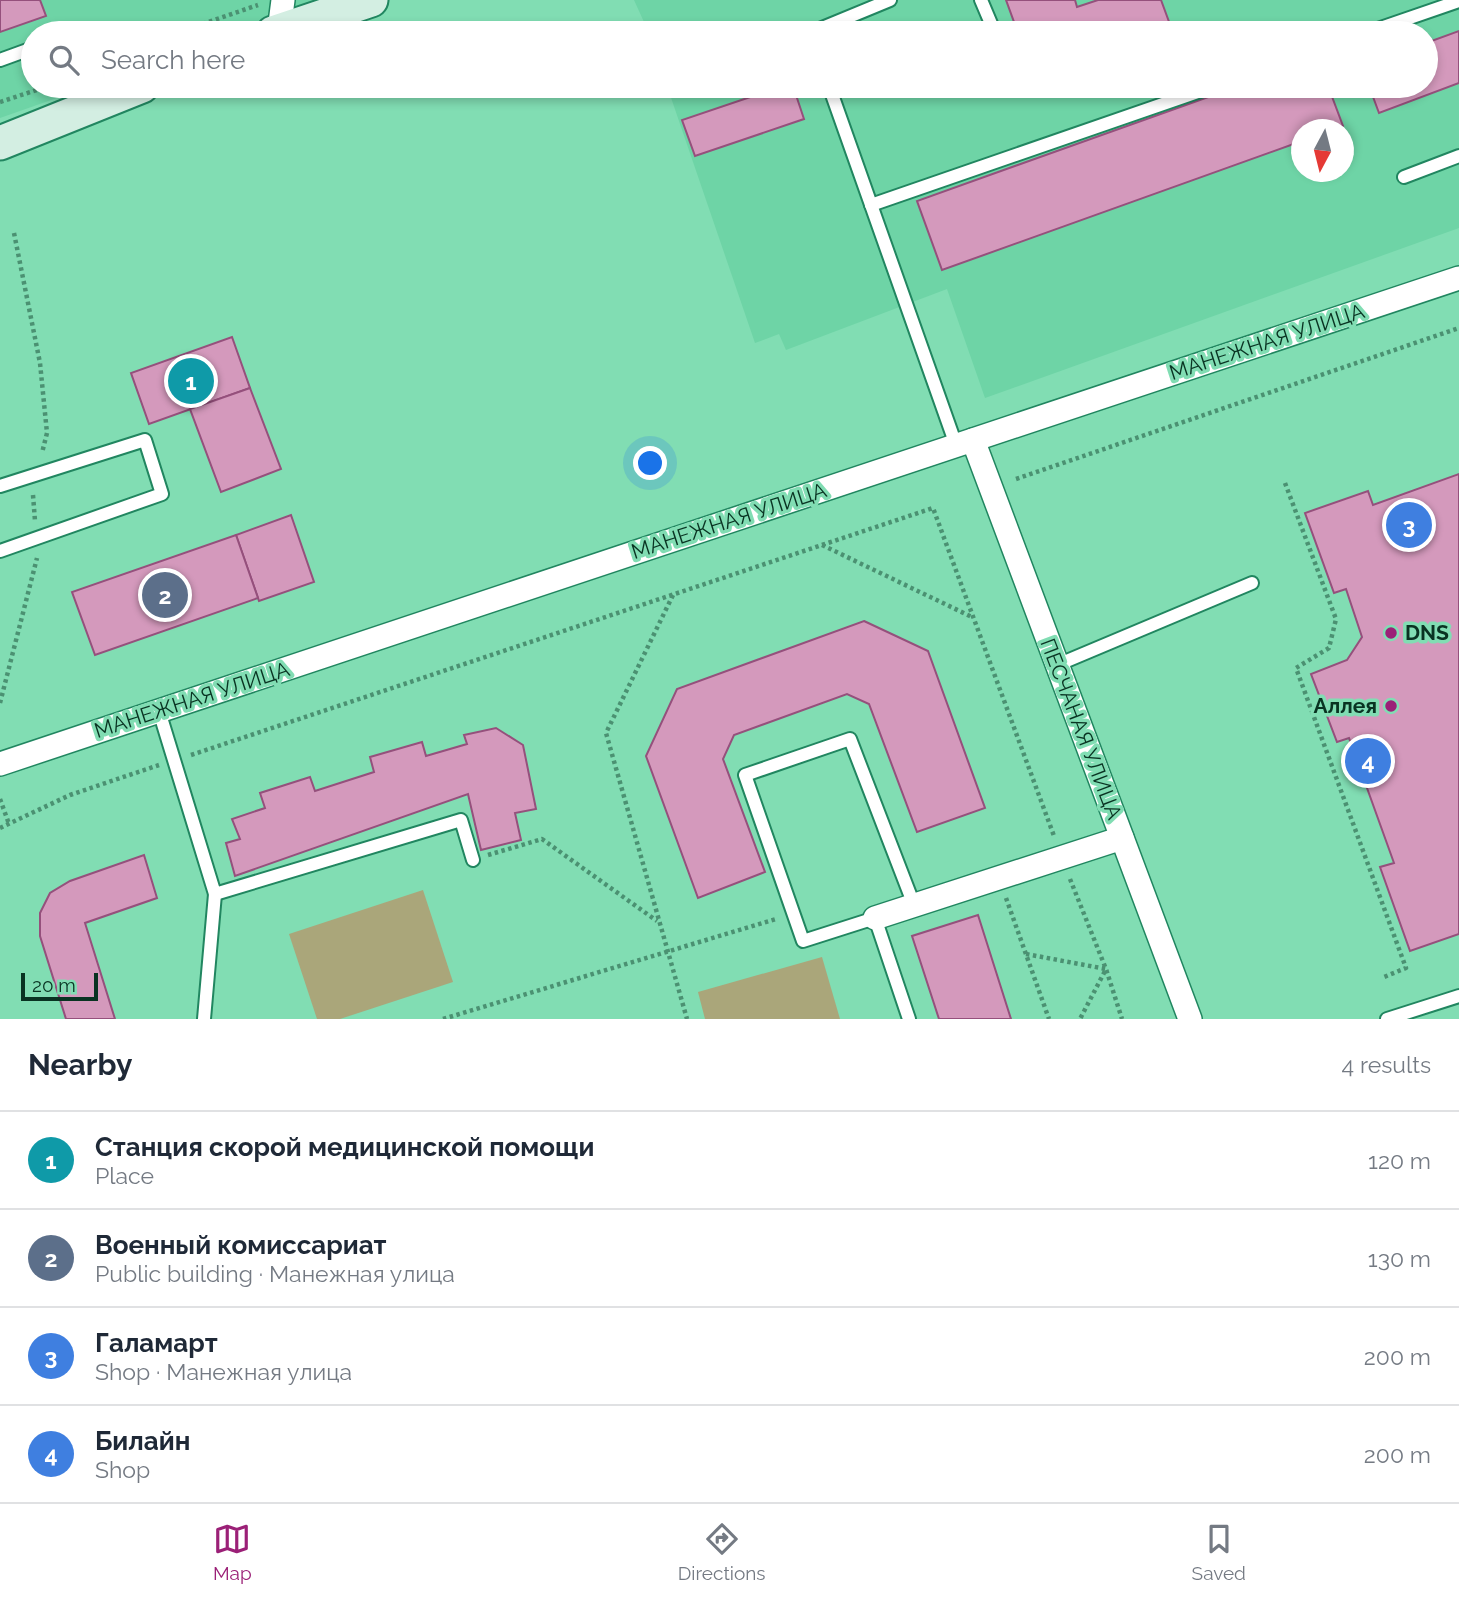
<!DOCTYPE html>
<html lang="en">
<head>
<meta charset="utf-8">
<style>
	:root { --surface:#fff; --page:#f2f2f3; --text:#1f2937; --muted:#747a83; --line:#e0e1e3; --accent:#9b2077 }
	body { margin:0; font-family:Raleway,sans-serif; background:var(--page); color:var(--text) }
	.compass { position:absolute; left:1291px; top:119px; width:63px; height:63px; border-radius:50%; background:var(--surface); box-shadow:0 4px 10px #0003; rotate:187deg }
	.scale { position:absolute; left:21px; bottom:18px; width:77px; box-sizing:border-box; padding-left:7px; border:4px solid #093322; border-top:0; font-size:19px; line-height:24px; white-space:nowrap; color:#093322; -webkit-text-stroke:5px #81ddb3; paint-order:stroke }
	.you { position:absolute; left:651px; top:464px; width:24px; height:24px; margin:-18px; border:5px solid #fff; border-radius:50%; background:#1a73e8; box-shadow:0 0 0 10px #1a73e833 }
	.badge { display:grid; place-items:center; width:46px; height:46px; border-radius:50%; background:var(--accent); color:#fff; font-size:23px; font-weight:700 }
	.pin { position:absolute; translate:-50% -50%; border:4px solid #fff; box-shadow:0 2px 7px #0006 }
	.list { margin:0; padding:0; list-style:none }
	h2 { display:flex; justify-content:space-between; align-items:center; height:91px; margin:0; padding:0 28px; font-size:30px }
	h2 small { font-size:23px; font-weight:400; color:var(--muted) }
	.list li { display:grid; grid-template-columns:46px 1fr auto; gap:21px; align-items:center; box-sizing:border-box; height:98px; padding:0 28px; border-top:2px solid var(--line) }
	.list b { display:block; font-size:26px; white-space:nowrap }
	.list p { margin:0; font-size:23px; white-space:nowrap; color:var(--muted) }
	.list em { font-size:23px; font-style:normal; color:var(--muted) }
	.icon { flex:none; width:38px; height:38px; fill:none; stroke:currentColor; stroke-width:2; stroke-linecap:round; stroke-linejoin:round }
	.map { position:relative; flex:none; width:1459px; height:1019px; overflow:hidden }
	.search { position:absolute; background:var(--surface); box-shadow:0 4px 10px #0003; left:21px; right:21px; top:21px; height:77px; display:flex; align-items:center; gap:18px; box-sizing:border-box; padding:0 24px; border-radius:38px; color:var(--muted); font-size:26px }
	.sheet { height:483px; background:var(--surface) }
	nav { display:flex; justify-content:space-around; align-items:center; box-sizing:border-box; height:98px; border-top:2px solid var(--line); background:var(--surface); font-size:19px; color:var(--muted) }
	nav a { display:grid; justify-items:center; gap:4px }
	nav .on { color:var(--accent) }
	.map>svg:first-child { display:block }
	.built { fill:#6ed4a6; fill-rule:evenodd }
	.green { fill:#aaa67a }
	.building { fill:#d499bc; stroke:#95507c; stroke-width:2 }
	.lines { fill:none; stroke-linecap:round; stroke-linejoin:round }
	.lane-casing { stroke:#218660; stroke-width:16 }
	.street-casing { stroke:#218660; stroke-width:26 }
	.secondary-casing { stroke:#218660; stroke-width:37 }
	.path { stroke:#4b9172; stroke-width:4.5; stroke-dasharray:3.5 3.5; stroke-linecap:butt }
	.lane { stroke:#fff; stroke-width:12 }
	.street { stroke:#fff; stroke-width:23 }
	.secondary { stroke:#d3eee2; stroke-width:33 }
	.poi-dot { fill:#9b2077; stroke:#81ddb3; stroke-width:2.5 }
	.labels { text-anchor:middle; stroke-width:7; stroke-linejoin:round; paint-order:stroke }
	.street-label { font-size:21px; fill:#093322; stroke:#81ddb3 }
	.poi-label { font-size:21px; font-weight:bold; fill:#093322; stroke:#81ddb3; text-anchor:start }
</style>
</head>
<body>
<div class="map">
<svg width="1459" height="1019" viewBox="0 0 1459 1019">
	<rect width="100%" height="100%" fill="#81ddb3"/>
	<g class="built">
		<path d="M0,0H334L240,33H33V86H91L0,118Z"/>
		<path d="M634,0H1459V228L985,398L947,289L786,350L779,334L755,343L667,86H1426V33H649ZM1302,130H1344V172H1302Z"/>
	</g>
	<g class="green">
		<path d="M423,890L453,982L340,1019H317L289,934Z"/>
		<path d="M822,957L840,1019H705L698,992Z"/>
	</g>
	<g class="building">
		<path d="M0,0H40L46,16L0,32Z"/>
		<path d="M1006,0H1075L1077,7L1098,0H1161L1172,30L1164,33H1018Z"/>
		<path d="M1459,31V83L1379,113L1369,86H1426V43Z"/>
		<path d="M783,86H793L804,119L695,156L682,120Z"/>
		<path d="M1239,86H1328L1343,126L1334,130H1302V141L942,270L917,201Z"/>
		<path d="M232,337L250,388L149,424L131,373Z"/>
		<path d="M250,388L281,469L221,492L190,409Z"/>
		<path d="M1459,474V934L1410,951L1380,867L1394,863L1349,738L1337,742L1311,674L1347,660L1362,637L1346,589L1334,593L1305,513L1368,491L1373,505Z"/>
		<path d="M291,515L314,582L259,601L236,535Z"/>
		<path d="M236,535L258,598L95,655L72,592Z"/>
		<path d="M864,621L928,651L985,808L917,832L869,704L847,694L734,735L723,759L765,872L698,898L646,756L677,689Z"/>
		<path d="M496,728L523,745L536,809L515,813L521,840L481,850L468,794L235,876L226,843L240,839L232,819L265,808L260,793L310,777L315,791L374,772L370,757L422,742L426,756L467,744L464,735Z"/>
		<path d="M144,855L157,898L85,923L115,1019H66L40,936V913L50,893L70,881Z"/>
		<path d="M978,915L1011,1019H939L912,936Z"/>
	</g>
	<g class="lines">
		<g class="lane-casing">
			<g id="lane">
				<path d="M981,0L995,33"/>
				<path d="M810,33L890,0"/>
				<path d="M1366,33L1459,1"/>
				<path d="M0,60L33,48"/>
				<path d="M829,86L956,445"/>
				<path d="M1404,177L1459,156"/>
				<path d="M871,205L1215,86"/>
				<path d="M0,486L145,440L162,494L0,551"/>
				<path d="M1057,665L1252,583"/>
				<path d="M159,711L215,894L461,820L473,860"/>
				<path d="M204,1019L215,894"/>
				<path d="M909,1019L875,918L803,941L745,775L850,739L914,905"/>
				<path d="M1387,1019L1459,996"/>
			</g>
		</g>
		<g class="street-casing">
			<g id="street">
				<path d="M279,31L283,0"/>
				<path d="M973,440L1190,1019"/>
				<path d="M0,764L1459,278"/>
				<path d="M875,918L1122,838"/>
			</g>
		</g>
		<g class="secondary-casing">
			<g id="secondary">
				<path d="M273,33L371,0"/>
				<path d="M0,143L142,86"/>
			</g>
		</g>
		<g class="path">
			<path d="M176,33L258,5"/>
			<path d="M0,102L49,86"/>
			<path d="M14,233L40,363L47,433L42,453"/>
			<path d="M1016,479L1459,328"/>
			<path d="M1285,483L1336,619L1329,648L1296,668L1406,968L1384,977"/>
			<path d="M33,495L35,521"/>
			<path d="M822,545L972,617"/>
			<path d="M673,595L606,733L687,1019"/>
			<path d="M0,703L37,558"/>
			<path d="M191,755L933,508L1054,836"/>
			<path d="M0,799L9,824"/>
			<path d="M0,828L70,795L159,765"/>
			<path d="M488,855L542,839L657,921"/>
			<path d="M1070,879L1106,969L1122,1019"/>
			<path d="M1006,898L1049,1019"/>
			<path d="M1026,954L1106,969L1080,1019"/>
			<path d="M443,1019L776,919"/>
		</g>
		<use href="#lane" class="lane"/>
		<use href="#street" class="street"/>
		<use href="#secondary" class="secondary"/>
	</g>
	<g class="poi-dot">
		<circle cx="1391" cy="633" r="7"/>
		<circle cx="1391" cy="706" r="7"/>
	</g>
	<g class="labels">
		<g class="street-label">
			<text transform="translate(1267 342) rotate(-18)" y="7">МАНЕЖНАЯ УЛИЦА</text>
			<text transform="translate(729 521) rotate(-18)" y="7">МАНЕЖНАЯ УЛИЦА</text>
			<text transform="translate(192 700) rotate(-18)" y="7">МАНЕЖНАЯ УЛИЦА</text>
			<text transform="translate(1081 729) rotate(69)" y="7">ПЕСЧАНАЯ УЛИЦА</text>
		</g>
		<g class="poi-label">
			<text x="1405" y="640">DNS</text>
			<text x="1377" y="713" text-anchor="end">Аллея</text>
		</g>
	</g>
</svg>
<svg class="compass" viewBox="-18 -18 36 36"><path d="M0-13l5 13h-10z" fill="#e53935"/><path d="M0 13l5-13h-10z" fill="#747a83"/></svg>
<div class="scale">20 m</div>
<div class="you"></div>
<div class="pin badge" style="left:191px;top:381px;background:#0f9aa8">1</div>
<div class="pin badge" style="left:165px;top:595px;background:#5c6f8a">2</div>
<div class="pin badge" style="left:1409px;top:525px;background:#3f7fe0">3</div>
<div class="pin badge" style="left:1368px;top:761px;background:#3f7fe0">4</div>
<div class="search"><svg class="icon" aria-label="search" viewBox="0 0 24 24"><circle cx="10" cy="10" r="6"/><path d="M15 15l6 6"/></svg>Search here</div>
</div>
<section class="sheet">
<h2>Nearby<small>4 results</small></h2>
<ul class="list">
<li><span class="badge" style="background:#0f9aa8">1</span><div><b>Станция скорой медицинской помощи</b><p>Place</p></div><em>120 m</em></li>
<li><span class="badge" style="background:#5c6f8a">2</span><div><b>Военный комиссариат</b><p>Public building · Манежная улица</p></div><em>130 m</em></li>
<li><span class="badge" style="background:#3f7fe0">3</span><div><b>Галамарт</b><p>Shop · Манежная улица</p></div><em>200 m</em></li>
<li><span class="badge" style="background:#3f7fe0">4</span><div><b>Билайн</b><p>Shop</p></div><em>200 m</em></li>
</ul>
</section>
<nav>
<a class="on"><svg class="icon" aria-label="map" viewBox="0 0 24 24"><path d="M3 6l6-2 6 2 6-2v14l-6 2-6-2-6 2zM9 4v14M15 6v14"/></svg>Map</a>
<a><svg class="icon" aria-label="directions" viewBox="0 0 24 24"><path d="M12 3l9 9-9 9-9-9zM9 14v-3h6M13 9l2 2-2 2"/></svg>Directions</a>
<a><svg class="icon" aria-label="saved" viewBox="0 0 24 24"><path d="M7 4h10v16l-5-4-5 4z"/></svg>Saved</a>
</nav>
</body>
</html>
